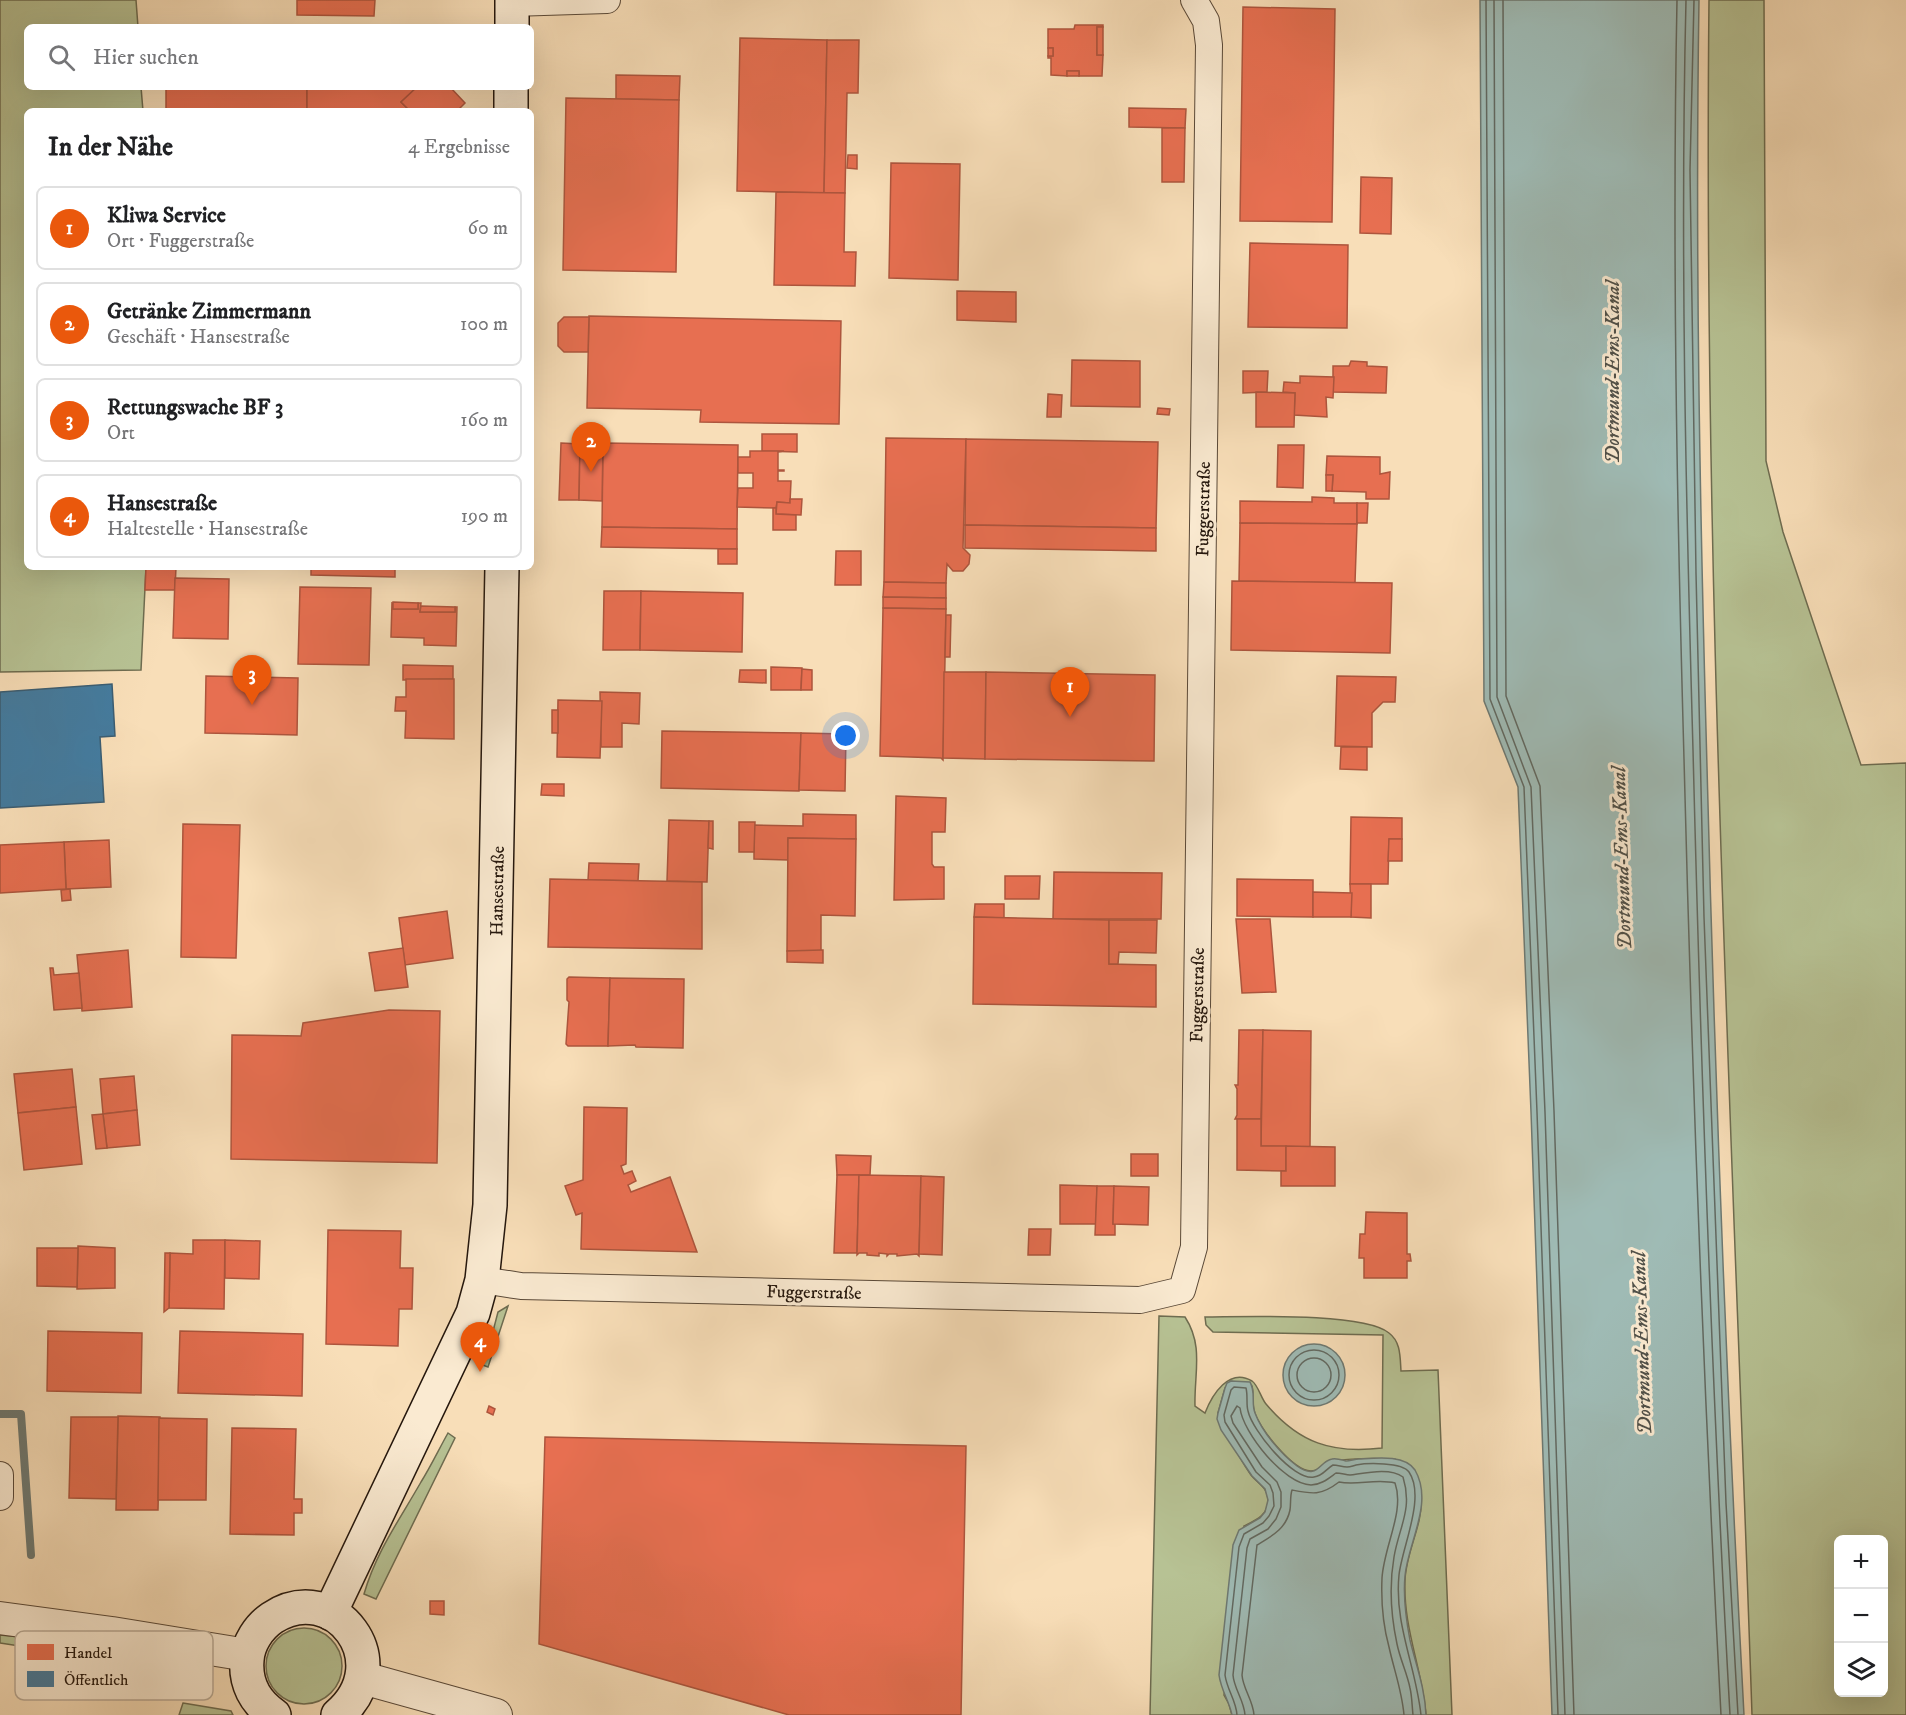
<!DOCTYPE html>
<html lang="de">
<head>
<meta charset="utf-8">
<style>
	:root { --surface:#fff; --page:#f6f6f6; --text:#202124; --muted:#757577; --line:#e0e0e0; --accent:#ea580c }
	body { margin:0; font-family:"IM FELL DW Pica",serif; background:var(--page); color:var(--text) }
	.controls { position:absolute; right:18px; bottom:18px; display:grid; overflow:hidden; border-radius:9px; box-shadow:0 6px 24px #0002 }
	.controls button { width:54px; height:54px; display:grid; place-items:center; padding:0; border:0; border-bottom:2px solid var(--line); background:var(--surface); color:var(--text); font:30px sans-serif }
	.you { position:absolute; left:846px; top:736px; width:21px; height:21px; margin:-15px; border:4px solid #fff; border-radius:50%; background:#1a73e8; box-shadow:0 0 0 9px #1a73e833 }
	.badge { display:grid; place-items:center; width:39px; height:39px; border-radius:50%; background:var(--accent); color:#fff; font-size:20px; font-weight:700 }
	.pin { position:absolute; translate:-50% -50px; filter:drop-shadow(0 2px 3px #0008) }
	.pin::after { content:''; position:absolute; top:32px; width:21px; height:18px; background:inherit; clip-path:polygon(0 0,100% 0,50% 100%) }
	.list { margin:0; padding:0; list-style:none }
	h2 { display:flex; justify-content:space-between; align-items:center; height:78px; margin:0; padding:0 24px; font-size:26px }
	h2 small { font-size:20px; font-weight:400; color:var(--muted) }
	.list li { display:grid; grid-template-columns:39px 1fr auto; gap:18px; align-items:center; box-sizing:border-box; height:84px; margin:0 12px 12px; padding:0 12px; border:2px solid var(--line); border-radius:9px }
	.list b { display:block; font-size:22px; white-space:nowrap }
	.list p { margin:0; font-size:20px; white-space:nowrap; color:var(--muted) }
	.list em { font-size:20px; font-style:normal; color:var(--muted) }
	.icon { flex:none; width:33px; height:33px; fill:none; stroke:currentColor; stroke-width:2; stroke-linecap:round; stroke-linejoin:round }
	.map { position:relative; flex:none; width:1906px; height:1715px; overflow:hidden }
	.search { position:absolute; background:var(--surface); box-shadow:0 6px 24px #0002; left:24px; top:24px; width:510px; height:66px; display:flex; align-items:center; gap:15px; box-sizing:border-box; padding:0 21px; border-radius:9px; color:var(--muted); font-size:22px }
	.panel { position:absolute; background:var(--surface); box-shadow:0 6px 24px #0002; left:24px; top:108px; width:510px; height:462px; border-radius:9px }
	.map>svg:first-child { display:block }
	.green { fill:#b7c294; stroke:#6e6c50; stroke-width:1.5; fill-rule:evenodd }
	.water { fill:#9fbbb5; stroke:#6e7972; stroke-width:1.5 }
	.shops { fill:#e76f51; stroke:#ad553d; stroke-width:1.5 }
	.public { fill:#457b9d; stroke:#3b5d72; stroke-width:1.5 }
	.lines { fill:none; stroke-linecap:round; stroke-linejoin:round }
	.shore { stroke:#626961; stroke-width:1.5 }
	.stream { stroke:#6e7972; stroke-width:8 }
	.minor-casing { stroke:#5a4938; stroke-width:28 }
	.tertiary-casing { stroke:#5a4938; stroke-width:34 }
	.secondary-casing { stroke:#25170d; stroke-width:36 }
	.minor { stroke:#faead1; stroke-width:26 }
	.tertiary { stroke:#faead1; stroke-width:32 }
	.secondary { stroke:#faead1; stroke-width:33 }
	.labels { text-anchor:middle; stroke-width:6; stroke-linejoin:round; paint-order:stroke }
	.street-label { font-size:18px; fill:#25170d; stroke:#faead1 }
	.water-label { font-size:20px; font-style:italic; fill:#505048; stroke:#faead1 }
	.key { fill:#faead1; stroke:#baab96; stroke-width:1.5 }
	.key-label { font-size:16px; fill:#25170d }
</style>
</head>
<body>
<div class="map">
<svg width="1906" height="1715" viewBox="0 0 1906 1715">
	<rect width="100%" height="100%" fill="#f8deb8"/>
	<filter id="stains"><feTurbulence type="fractalNoise" baseFrequency=".00333" numOctaves="4"/><feColorMatrix values="0 0 0 0 .2 0 0 0 0 .09 0 0 0 0 .02 0 0 0 .5 -.17"/></filter>
	<radialGradient id="worn" r=".72"><stop offset=".6" stop-color="#630" stop-opacity="0"/><stop offset="1" stop-color="#630" stop-opacity=".3"/></radialGradient>
	<g class="green">
		<path d="M0,0H136L138,27H27V87H141L143,111H27V567H146L141,670L0,672Z"/>
		<path d="M1709,0H1764L1766,461L1783,532L1861,765L1906,763V1715H1752C1733,1143 1703,572 1709,0ZM1838,1540H1884V1692H1838Z"/>
		<path d="M508,1306L488,1367L480,1364L491,1339L498,1312Z"/>
		<path d="M1159,1316L1185,1317C1204,1346 1194,1374 1195,1406L1205,1413C1212,1395 1229,1367 1252,1381C1258,1385 1261,1398 1266,1404C1299,1443 1332,1454 1382,1448L1383,1335L1213,1332L1206,1325L1205,1317C1242,1317 1363,1312 1389,1333C1401,1342 1400,1357 1401,1371L1438,1370L1452,1715H1426C1422,1668 1403,1628 1405,1580C1406,1552 1423,1524 1421,1499C1420,1477 1410,1473 1395,1459C1372,1458 1349,1458 1326,1462C1322,1467 1318,1471 1311,1471C1293,1471 1257,1426 1254,1410C1252,1402 1254,1394 1252,1386L1231,1381L1225,1388L1218,1413C1228,1433 1237,1456 1251,1475C1258,1484 1268,1487 1268,1501C1268,1515 1256,1520 1244,1526L1224,1695L1229,1704L1232,1715H1150Z"/>
		<path d="M448,1433L455,1438L376,1599L364,1594C376,1552 400,1519 421,1482C431,1466 439,1449 448,1433Z"/>
		<circle cx="304" cy="1666" r="38"/>
		<path d="M0,1635C71,1642 142,1649 211,1668L209,1675L0,1643Z"/>
		<path d="M183,1703L231,1711L233,1715H179Z"/>
	</g>
	<g class="water">
		<path d="M1480,0H1699C1695,256 1700,512 1707,767C1715,1083 1727,1399 1744,1715H1552L1531,1112L1518,787L1484,701Z"/>
		<circle cx="1314" cy="1375" r="31"/>
		<path d="M1231,1381L1250,1382C1256,1392 1251,1403 1255,1413C1262,1432 1281,1454 1297,1466C1318,1481 1319,1461 1332,1459C1337,1458 1342,1460 1346,1461C1350,1461 1355,1459 1359,1459C1375,1458 1405,1454 1415,1470C1434,1503 1408,1542 1405,1576C1403,1597 1406,1619 1410,1640C1416,1665 1425,1688 1426,1715H1232C1229,1701 1221,1690 1219,1675L1233,1545L1239,1530L1260,1518L1265,1512L1268,1500L1265,1489L1252,1476L1221,1430L1217,1419L1218,1413L1225,1388L1227,1383Z"/>
	</g>
	<g class="shops">
		<path d="M297,0H375L374,16L297,15Z"/>
		<path d="M1243,7L1335,9L1332,222L1240,221Z"/>
		<path d="M1075,25H1103V27H1097V55H1103L1102,76H1079V71H1067V76L1051,75V58H1048V56H1053V48H1048V29H1074Z"/>
		<rect x="1097" y="27" width="6" height="28"/>
		<path d="M740,38L827,40L824,193L737,191Z"/>
		<path d="M827,40H859L858,93H847L845,193H824Z"/>
		<rect x="1048" y="48" width="5" height="8"/>
		<rect x="1067" y="71" width="12" height="5"/>
		<path d="M616,75L680,76L679,100L616,99Z"/>
		<rect x="166" y="87" width="141" height="24"/>
		<path d="M307,87H417L401,102L410,111H307Z"/>
		<path d="M417,87H450L465,103L457,111H410L401,102Z"/>
		<path d="M566,98L679,100L676,272L563,270Z"/>
		<path d="M1129,108L1186,109L1185,128L1129,127Z"/>
		<path d="M1162,128H1185L1184,182H1162Z"/>
		<path d="M848,155H857V169L847,168Z"/>
		<path d="M891,163L960,164L958,280L889,278Z"/>
		<path d="M1361,177L1392,178L1391,234L1360,233Z"/>
		<path d="M776,192L845,193L844,252H856L855,286L774,285Z"/>
		<path d="M1250,243L1348,245L1347,328L1248,327Z"/>
		<path d="M957,291L1016,292V322L957,320Z"/>
		<path d="M589,316L841,321L839,424L700,422L701,410L587,408Z"/>
		<path d="M564,317H589L588,352H564L558,346V323Z"/>
		<path d="M1072,360L1140,361V407L1071,406Z"/>
		<path d="M1351,361L1367,362V366L1387,367L1386,393L1333,392V366H1349Z"/>
		<path d="M1243,371H1268L1267,392L1243,393Z"/>
		<path d="M1300,376L1334,377L1333,398L1326,397L1327,417L1294,415L1295,393L1283,392L1284,382L1300,383Z"/>
		<path d="M1256,392L1295,393L1294,427H1256Z"/>
		<path d="M1048,394L1062,395L1061,417H1047Z"/>
		<path d="M1158,408L1170,409L1169,415L1157,414Z"/>
		<path d="M762,434H797V452L762,451Z"/>
		<path d="M886,438L966,439L963,548L970,555L969,564L963,571H953L947,564L946,583L884,582Z"/>
		<path d="M966,439L1158,442L1156,528L965,525Z"/>
		<path d="M561,443L580,444L579,500H559Z"/>
		<path d="M603,443L738,445L737,529L602,527Z"/>
		<path d="M580,444H603L602,501L579,500Z"/>
		<path d="M1278,445H1304L1303,488L1277,487Z"/>
		<path d="M750,451H784L778,452V470H784V471H778V481H791L790,503L777,502L776,508L737,507L738,488H753V473H738V457H750Z"/>
		<path d="M1327,456L1380,457V474L1390,472L1389,499H1366V492L1332,491L1333,475H1326Z"/>
		<path d="M1326,475H1333L1332,491H1326Z"/>
		<path d="M1312,497L1334,498V503H1357V524L1240,523V501L1312,502Z"/>
		<path d="M790,499H802L801,515L776,514L777,502L790,503Z"/>
		<path d="M1357,503H1368L1367,523H1357Z"/>
		<path d="M773,508H776V514L796,515V530H773Z"/>
		<path d="M1240,523L1357,524L1355,583L1239,581Z"/>
		<path d="M965,525L1156,528V551L965,548Z"/>
		<path d="M602,527L737,529V549L601,547Z"/>
		<rect x="718" y="549" width="19" height="15"/>
		<path d="M836,551H861V585H835Z"/>
		<path d="M146,567H176L175,590H145Z"/>
		<path d="M227,567H300V568Z"/>
		<path d="M300,567H395V577L311,575V569Z"/>
		<path d="M175,578L229,579L228,639L173,638Z"/>
		<path d="M1232,581L1392,583L1390,653L1231,650Z"/>
		<path d="M884,582L946,583V598L883,597Z"/>
		<path d="M300,587L371,588L369,665L298,664Z"/>
		<path d="M604,591H641L640,650H603Z"/>
		<path d="M641,591L743,593L742,652L640,650Z"/>
		<path d="M883,597L946,598V609L883,608Z"/>
		<path d="M392,602L393,609H418V603H421L420,612H455V607H457L456,646L424,645V638L391,637Z"/>
		<path d="M393,602L418,603V609H393Z"/>
		<path d="M421,606L455,607V612H420Z"/>
		<path d="M883,608L946,609L943,760L941,758L880,756Z"/>
		<path d="M946,615H951L950,657H945Z"/>
		<path d="M403,665L453,666V679L403,680Z"/>
		<path d="M771,667L802,668L801,690H771Z"/>
		<path d="M802,669L812,670V690H801Z"/>
		<path d="M740,670H766V683L739,682Z"/>
		<path d="M944,672H986L985,759L943,758Z"/>
		<path d="M986,672L1155,675L1154,761L985,759Z"/>
		<path d="M206,676L298,678L297,735L205,733Z"/>
		<path d="M1337,676L1396,677L1395,702H1383L1372,713V747L1335,746Z"/>
		<path d="M406,679H454V739L405,738L406,711H395L396,697H406Z"/>
		<path d="M600,692L640,693L639,724L622,723V747H601Z"/>
		<path d="M558,700L602,701L600,758L557,757Z"/>
		<rect x="552" y="710" width="6" height="23"/>
		<path d="M662,731L801,733L799,791L661,788Z"/>
		<path d="M801,733L846,734L845,791L799,790Z"/>
		<path d="M1341,747H1367V770L1340,769Z"/>
		<path d="M542,784H564V796L541,795Z"/>
		<path d="M896,796L946,798L945,832H932V864L934,867H944V899L894,900Z"/>
		<path d="M803,814L856,815V839L788,838V860L754,859V825L803,826Z"/>
		<path d="M1351,817L1402,818V839H1389L1388,884H1350Z"/>
		<path d="M669,820L709,821L707,882L667,881Z"/>
		<path d="M709,821H713V849L708,848Z"/>
		<path d="M739,822H755L754,852H739Z"/>
		<path d="M183,824L240,825L236,958L181,957Z"/>
		<path d="M788,838L856,839L855,916L821,915V952L787,951Z"/>
		<path d="M1389,839H1402V861H1388Z"/>
		<path d="M109,840L111,887L66,889L64,842Z"/>
		<path d="M64,842L66,889L0,893V845Z"/>
		<path d="M589,863L639,864L638,881L588,880Z"/>
		<path d="M1054,872L1162,873L1161,919H1053Z"/>
		<path d="M1005,876H1040L1039,899H1005Z"/>
		<path d="M550,879L702,882V949L548,947Z"/>
		<path d="M1237,879L1313,880V917L1237,916Z"/>
		<path d="M1350,884H1371V918L1351,917Z"/>
		<path d="M70,889L71,900L62,901L61,890Z"/>
		<path d="M1313,892L1352,893L1351,917H1313Z"/>
		<path d="M975,904H1004V918L974,917Z"/>
		<path d="M447,911L453,958L405,965L399,918Z"/>
		<path d="M974,917L1109,920V964L1156,965V1007L973,1004Z"/>
		<path d="M1236,919H1270L1276,992L1242,993Z"/>
		<path d="M1109,920H1157L1156,953L1119,952L1118,964H1109Z"/>
		<path d="M403,948L408,987L375,991L369,953Z"/>
		<path d="M128,950L132,1007L82,1011L77,955Z"/>
		<path d="M821,950H823V963L787,962V951Z"/>
		<path d="M50,968H53L54,975L79,973L82,1008L54,1010Z"/>
		<path d="M569,977L610,978L608,1046H568L566,1044L569,1002L567,1000V979Z"/>
		<path d="M610,978L684,979L683,1048L636,1047L635,1045L608,1046Z"/>
		<path d="M389,1010L440,1011L437,1163L231,1159L232,1035L301,1036L303,1023Z"/>
		<path d="M1239,1030H1263L1261,1119H1235L1237,1115V1089L1235,1085H1238Z"/>
		<path d="M1263,1030L1311,1031L1310,1147L1261,1146Z"/>
		<path d="M72,1069L76,1107L18,1113L14,1074Z"/>
		<path d="M134,1076L137,1110L103,1114L100,1079Z"/>
		<path d="M76,1107L82,1164L24,1170L18,1113Z"/>
		<path d="M584,1107L627,1108L626,1164L621,1166L624,1174L632,1171L636,1181L628,1185L631,1192L670,1177L697,1252L581,1249L582,1213L576,1215L565,1186L583,1180Z"/>
		<path d="M137,1110L140,1145L107,1148L103,1114Z"/>
		<path d="M103,1114L107,1148L96,1149L92,1115Z"/>
		<path d="M1237,1119H1261V1146H1286V1171L1237,1170Z"/>
		<path d="M1286,1146L1335,1147V1186H1281V1171H1286Z"/>
		<rect x="1131" y="1154" width="27" height="22"/>
		<path d="M836,1155L871,1156L870,1175H837Z"/>
		<path d="M837,1175H859L857,1253H834Z"/>
		<path d="M859,1175L921,1176L919,1256L917,1254L897,1256V1254H889L887,1256V1254L879,1253V1256L867,1255V1253H859L857,1255Z"/>
		<path d="M921,1176L944,1177L942,1255L919,1254Z"/>
		<path d="M1060,1185L1097,1186L1096,1224H1060Z"/>
		<path d="M1097,1186H1114L1113,1224H1115V1235H1095Z"/>
		<path d="M1114,1186L1149,1187L1148,1225L1113,1224Z"/>
		<path d="M1366,1212L1407,1213V1254H1410L1411,1261H1407V1278H1364V1258H1359L1360,1234H1365Z"/>
		<path d="M1029,1229H1051L1050,1255H1028Z"/>
		<path d="M328,1230L401,1231L400,1268H413L412,1309H399L398,1346L326,1344Z"/>
		<path d="M193,1240H225L224,1309L169,1308L170,1253L193,1254Z"/>
		<path d="M225,1240L260,1241L259,1279L225,1278Z"/>
		<path d="M78,1246L115,1248V1288L77,1289Z"/>
		<path d="M37,1248H78L77,1287L37,1286Z"/>
		<path d="M165,1253H170L169,1308L164,1312Z"/>
		<path d="M48,1331L142,1333L141,1393L47,1391Z"/>
		<path d="M180,1331L303,1334L302,1396L178,1393Z"/>
		<path d="M489,1406L495,1409L493,1415L487,1412Z"/>
		<path d="M118,1416L160,1417L158,1510H116Z"/>
		<path d="M71,1417H118L116,1499L69,1498Z"/>
		<path d="M159,1418L207,1419L206,1500H158Z"/>
		<path d="M232,1428L296,1429L294,1499H302V1513H294V1535L230,1534Z"/>
		<path d="M545,1437L966,1446L961,1715H789L539,1644Z"/>
		<path d="M430,1601H444V1615L430,1614Z"/>
	</g>
	<path class="public" d="M112,684L115,736L100,737L104,802L0,808V692Z"/>
	<g class="lines">
		<g class="shore">
			<path d="M1486,0L1490,699L1524,787L1537,1112L1558,1715"/>
			<path d="M1494,0L1497,697L1531,787L1545,1112L1565,1715"/>
			<path d="M1503,0L1506,696L1540,786L1554,1111L1574,1715"/>
			<path d="M1677,0C1672,253 1677,506 1684,759C1692,1078 1704,1396 1721,1715"/>
			<path d="M1686,0C1680,250 1686,500 1693,750C1701,1072 1712,1394 1730,1715"/>
			<path d="M1694,0L1690,170L1696,573L1704,917L1726,1503L1738,1715"/>
			<circle cx="1314" cy="1375" r="25"/>
			<circle cx="1314" cy="1375" r="17"/>
			<path d="M1237,1715C1236,1700 1227,1690 1225,1675L1239,1547L1244,1534L1263,1523L1269,1516L1274,1506L1273,1493L1270,1485L1256,1472L1225,1422L1224,1415L1231,1390L1234,1387L1246,1388C1248,1396 1246,1404 1248,1411C1252,1430 1293,1481 1314,1477C1323,1476 1326,1469 1333,1465C1338,1465 1342,1467 1347,1467C1351,1467 1352,1466 1356,1465C1367,1463 1402,1462 1409,1472C1426,1497 1402,1547 1399,1575C1394,1624 1416,1667 1421,1715"/>
			<path d="M1245,1715C1244,1700 1234,1689 1233,1675L1247,1548L1250,1539L1268,1529L1276,1519L1281,1507V1492L1277,1482L1262,1467L1233,1423L1231,1416L1237,1406L1240,1408C1243,1433 1284,1484 1311,1485C1321,1485 1329,1478 1336,1473C1341,1473 1346,1475 1350,1475C1365,1473 1390,1467 1403,1477C1413,1509 1399,1527 1394,1557C1389,1586 1391,1616 1397,1644C1400,1659 1407,1673 1410,1688C1412,1696 1412,1706 1413,1715"/>
			<path d="M1254,1715C1253,1700 1243,1689 1242,1675L1257,1545C1272,1536 1286,1529 1290,1510C1291,1503 1290,1496 1292,1490C1312,1494 1321,1496 1339,1482C1357,1486 1376,1478 1395,1483C1405,1511 1384,1546 1382,1578C1381,1601 1383,1625 1389,1647C1394,1670 1402,1691 1404,1715"/>
		</g>
		<path class="stream" d="M0,1414H21L31,1555"/>
		<g class="minor-casing">
			<g id="minor">
				<path d="M512,3L607,0"/>
				<path d="M482,1280L521,1286L1140,1300L1182,1290L1194,1247L1209,45L1206,21L1194,0"/>
				<path d="M0,1475V1497"/>
			</g>
		</g>
		<g class="tertiary-casing">
			<g id="tertiary">
				<path d="M0,1618L112,1633L247,1655"/>
				<path d="M363,1678L496,1715"/>
			</g>
		</g>
		<g class="secondary-casing">
			<g id="secondary">
				<path d="M512,27V0"/>
				<path d="M511,111V87"/>
				<path d="M330,1613L473,1313L482,1280L490,1205L502,567"/>
				<path d="M274,1715C255,1702 245,1683 247,1660C248,1643 259,1627 272,1618C334,1577 400,1662 338,1715"/>
			</g>
		</g>
		<use href="#minor" class="minor"/>
		<use href="#tertiary" class="tertiary"/>
		<use href="#secondary" class="secondary"/>
	</g>
	<g class="labels">
		<g class="street-label">
			<text transform="translate(1203 509) rotate(-89)" y="6">Fuggerstraße</text>
			<text transform="translate(497 891) rotate(-89)" y="6">Hansestraße</text>
			<text transform="translate(1197 995) rotate(-89)" y="6">Fuggerstraße</text>
			<text transform="translate(814 1292) rotate(1)" y="6">Fuggerstraße</text>
		</g>
		<g class="water-label">
			<text transform="translate(1612 372) rotate(-90)" y="7">Dortmund-Ems-Kanal</text>
			<text transform="translate(1621 858) rotate(-92)" y="7">Dortmund-Ems-Kanal</text>
			<text transform="translate(1641 1343) rotate(-92)" y="7">Dortmund-Ems-Kanal</text>
		</g>
	</g>
	<rect x="15" y="1631" width="198" height="69" rx="9" class="key"/>
	<rect x="27" y="1644" width="27" height="16" fill="#e76f51"/>
	<rect x="27" y="1671" width="27" height="16" fill="#457b9d"/>
	<g class="key-label">
		<text x="64" y="1658">Handel</text>
		<text x="64" y="1685">Öffentlich</text>
	</g>
	<rect width="100%" height="100%" filter="url(#stains)"/>
	<rect width="100%" height="100%" fill="url(#worn)"/>
</svg>
<div class="controls">
<button>+</button>
<button>−</button>
<button><svg class="icon" aria-label="layers" viewBox="0 0 24 24"><path d="M12 4l9 5-9 5-9-5zM3 14l9 5 9-5"/></svg></button>
</div>
<div class="you"></div>
<div class="pin badge" style="left:1070px;top:717px">1</div>
<div class="pin badge" style="left:591px;top:472px">2</div>
<div class="pin badge" style="left:252px;top:705px">3</div>
<div class="pin badge" style="left:480px;top:1372px">4</div>
<div class="search"><svg class="icon" aria-label="search" viewBox="0 0 24 24"><circle cx="10" cy="10" r="6"/><path d="M15 15l6 6"/></svg>Hier suchen</div>
<section class="panel">
<h2>In der Nähe<small>4 Ergebnisse</small></h2>
<ul class="list">
<li><span class="badge">1</span><div><b>Kliwa Service</b><p>Ort · Fuggerstraße</p></div><em>60 m</em></li>
<li><span class="badge">2</span><div><b>Getränke Zimmermann</b><p>Geschäft · Hansestraße</p></div><em>100 m</em></li>
<li><span class="badge">3</span><div><b>Rettungswache BF 3</b><p>Ort</p></div><em>160 m</em></li>
<li><span class="badge">4</span><div><b>Hansestraße</b><p>Haltestelle · Hansestraße</p></div><em>190 m</em></li>
</ul>
</section>
</div>
</body>
</html>
